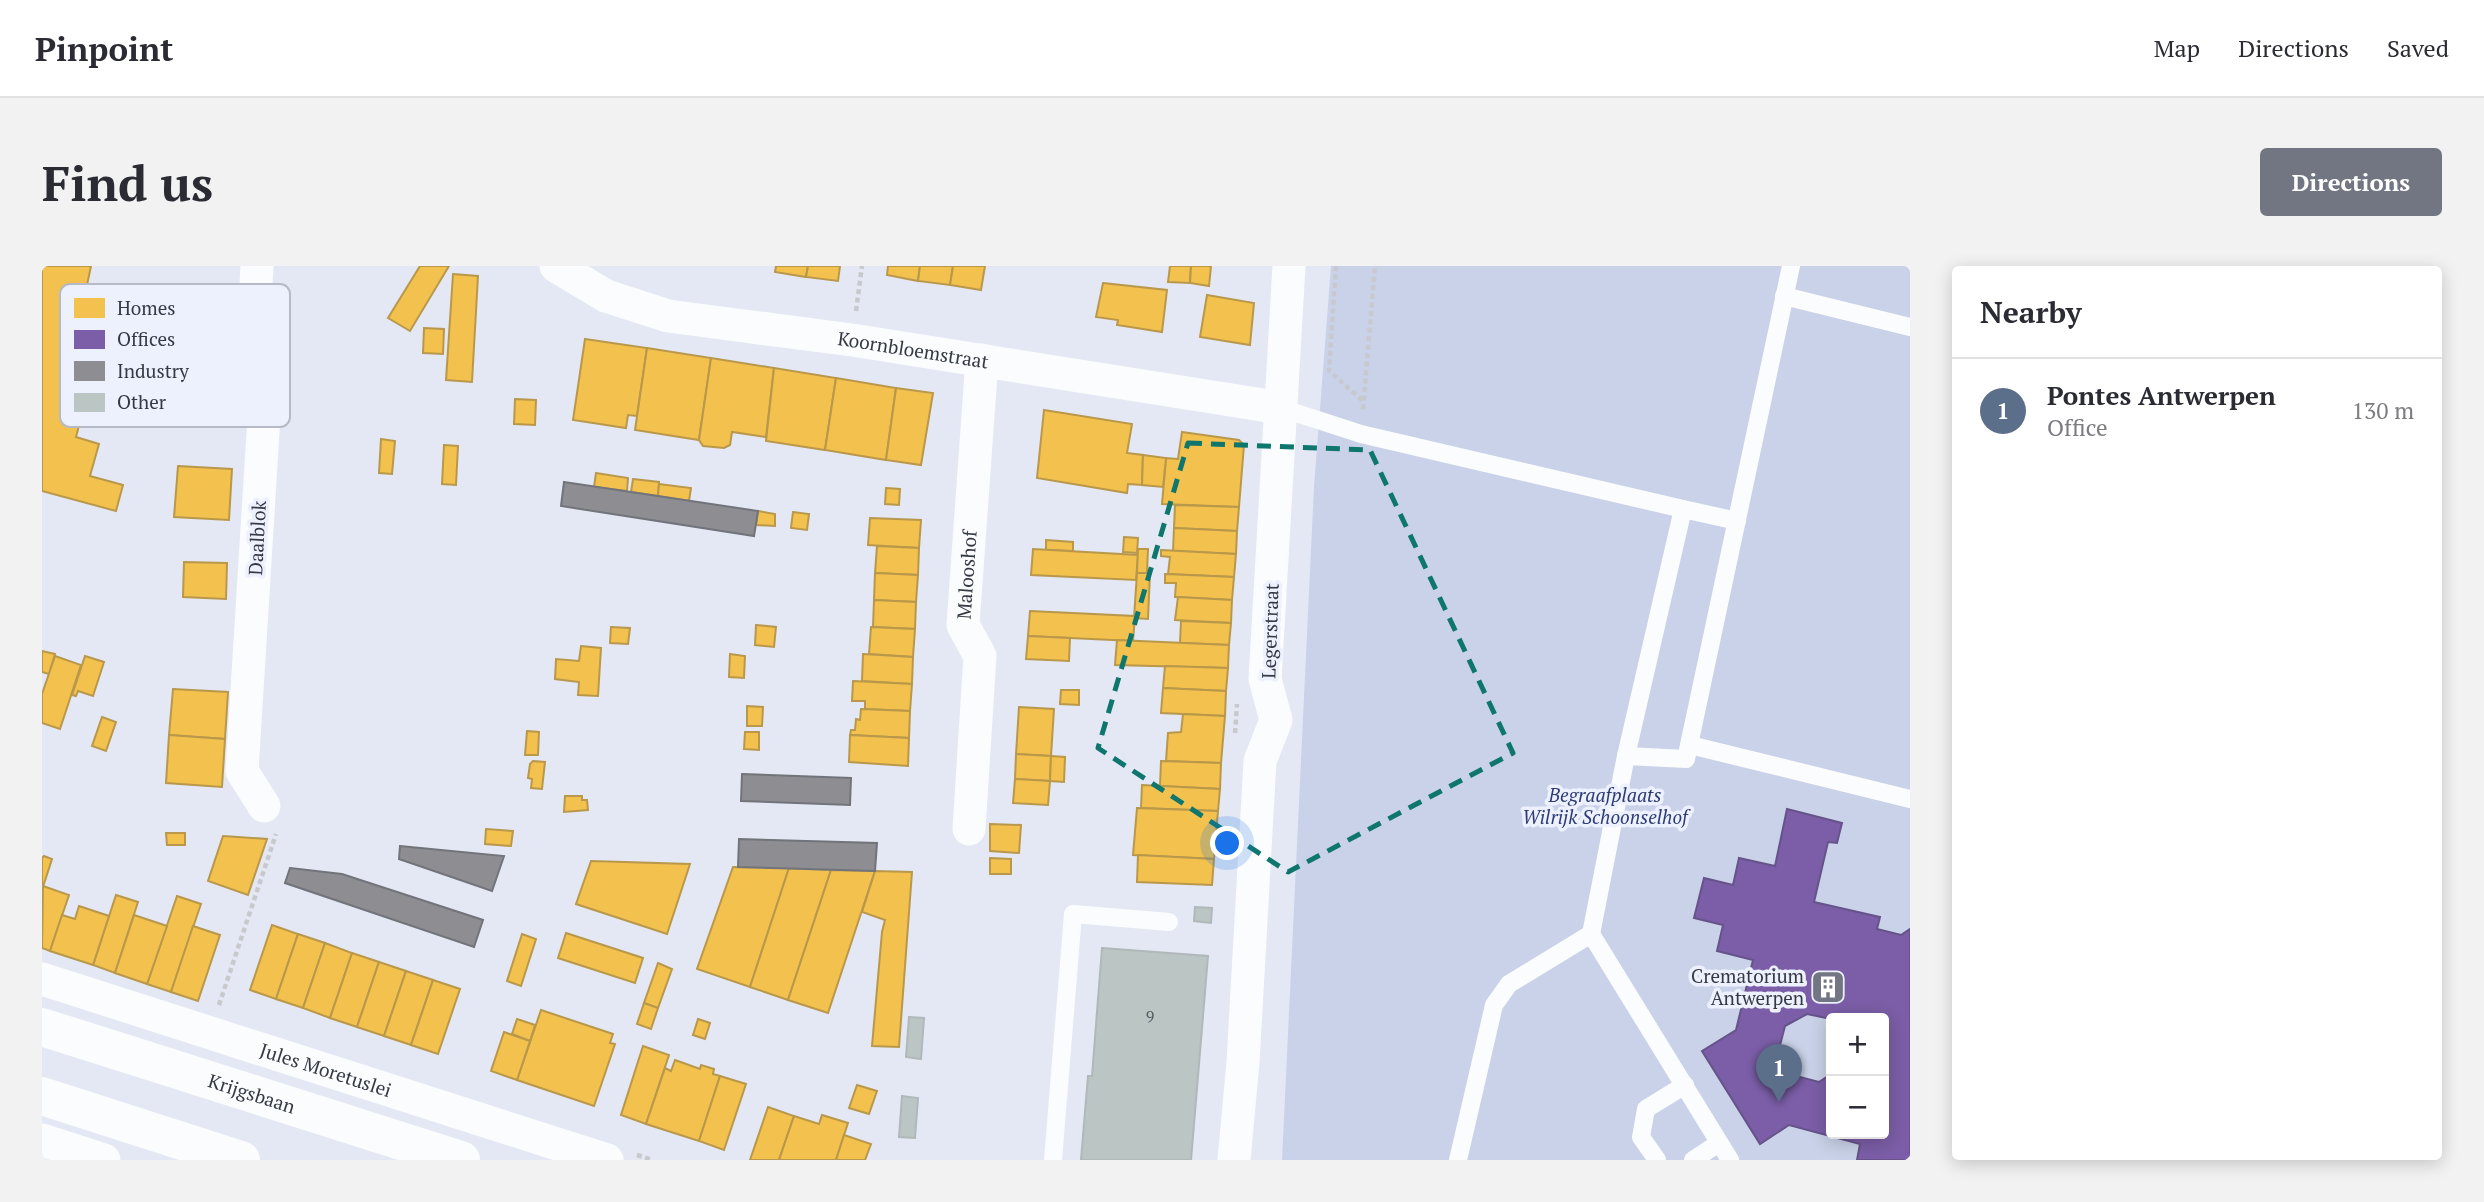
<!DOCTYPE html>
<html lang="en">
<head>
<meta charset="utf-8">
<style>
	:root { --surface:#fff; --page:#f2f2f3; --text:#2b2b33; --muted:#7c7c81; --line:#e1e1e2; --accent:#717682 }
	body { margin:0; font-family:"PT Serif",serif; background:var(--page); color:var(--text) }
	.controls { position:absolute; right:21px; bottom:21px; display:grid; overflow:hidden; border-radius:7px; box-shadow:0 4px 18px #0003 }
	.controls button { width:63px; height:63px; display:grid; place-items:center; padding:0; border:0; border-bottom:2px solid var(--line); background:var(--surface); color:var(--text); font:35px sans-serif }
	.you { position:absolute; left:1186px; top:578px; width:24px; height:24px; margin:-18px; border:5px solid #fff; border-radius:50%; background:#1a73e8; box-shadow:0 0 0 10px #1a73e833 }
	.badge { display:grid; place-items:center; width:46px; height:46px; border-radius:50%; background:var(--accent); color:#fff; font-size:23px; font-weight:700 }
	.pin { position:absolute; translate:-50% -58px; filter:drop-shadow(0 2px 4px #0008) }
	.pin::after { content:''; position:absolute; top:37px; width:24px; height:21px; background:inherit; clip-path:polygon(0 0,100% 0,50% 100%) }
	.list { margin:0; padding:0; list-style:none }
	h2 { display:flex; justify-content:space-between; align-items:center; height:91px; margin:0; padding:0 28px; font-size:30px }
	h2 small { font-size:23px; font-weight:400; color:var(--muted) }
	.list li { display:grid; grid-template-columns:46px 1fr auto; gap:21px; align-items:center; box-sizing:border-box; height:105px; padding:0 28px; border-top:2px solid var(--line) }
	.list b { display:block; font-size:26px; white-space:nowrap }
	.list p { margin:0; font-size:23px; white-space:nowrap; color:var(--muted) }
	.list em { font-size:23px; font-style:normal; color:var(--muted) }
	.map { position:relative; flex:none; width:1868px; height:894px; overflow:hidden; border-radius:7px }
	header { display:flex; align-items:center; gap:42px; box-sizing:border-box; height:98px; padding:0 35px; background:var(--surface); border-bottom:2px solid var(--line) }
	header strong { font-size:33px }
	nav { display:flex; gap:38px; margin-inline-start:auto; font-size:24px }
	.intro { display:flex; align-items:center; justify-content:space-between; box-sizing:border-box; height:168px; padding:0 42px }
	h1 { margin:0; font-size:49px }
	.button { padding:18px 32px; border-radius:7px; background:var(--accent); color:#fff; font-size:24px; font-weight:700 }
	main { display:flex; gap:42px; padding:0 42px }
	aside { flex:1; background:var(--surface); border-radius:7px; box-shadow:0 4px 18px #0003 }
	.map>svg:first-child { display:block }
	.green { fill:#c9d2e8; fill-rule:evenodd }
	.homes { fill:#f2c14e; stroke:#b9984b; stroke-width:2 }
	.offices { fill:#7b5ea7; stroke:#665389; stroke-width:2; fill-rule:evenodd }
	.industry { fill:#8d8d92; stroke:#72747b; stroke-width:2 }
	.building { fill:#bbc6c4; stroke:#b1b8b9; stroke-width:2 }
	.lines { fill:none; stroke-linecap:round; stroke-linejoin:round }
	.path { stroke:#c7c9ce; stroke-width:4.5; stroke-dasharray:5 3.5; stroke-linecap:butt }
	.lane { stroke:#fbfcfd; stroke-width:18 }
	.street { stroke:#fbfcfd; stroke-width:33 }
	.secondary { stroke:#fbfcfd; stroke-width:38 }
	.marked { fill:none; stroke:#0f766e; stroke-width:5; stroke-dasharray:14 9; stroke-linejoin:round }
	.labels { text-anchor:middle; stroke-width:7; stroke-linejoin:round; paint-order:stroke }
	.number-label { font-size:16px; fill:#565c64 }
	.street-label { font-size:19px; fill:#343944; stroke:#edf1fd }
	.park-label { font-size:19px; font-style:italic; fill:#2d3c75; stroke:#edf1fd }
	.poi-label { font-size:19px; fill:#343944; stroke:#edf1fd; text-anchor:end }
	.key { fill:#edf1fd; stroke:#b6bac6; stroke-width:2 }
	.key-label { font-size:19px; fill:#343944 }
</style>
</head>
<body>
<header>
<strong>Pinpoint</strong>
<nav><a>Map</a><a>Directions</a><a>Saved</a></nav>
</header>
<div class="intro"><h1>Find us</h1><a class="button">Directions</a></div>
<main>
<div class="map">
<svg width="1868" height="894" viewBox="0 0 1868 894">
	<rect width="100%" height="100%" fill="#e3e8f4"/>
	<path class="green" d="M1289,0H1868V894H1240L1272,221ZM1789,752H1842V868H1789Z"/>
	<g class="homes">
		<path d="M0,0H49L39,48L65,54L34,171L57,178L48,210L81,219L74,245L0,225Z"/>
		<path d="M378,0H407L368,65L346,52Z"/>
		<path d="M734,0H766L764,11L733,6Z"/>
		<path d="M766,0H798L796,15L764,11Z"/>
		<path d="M846,0H878L876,15L845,9Z"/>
		<path d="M878,0H911L908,19L876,15Z"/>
		<path d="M911,0H943L939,24L908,19Z"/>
		<path d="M1128,0H1149L1148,17L1126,16Z"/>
		<path d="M1149,0H1169L1167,20L1148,17Z"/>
		<path d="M411,8L436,10L430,116L404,114Z"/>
		<path d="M1061,17L1125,24L1120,66L1075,59L1076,54L1054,51Z"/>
		<path d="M1165,29L1212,37L1208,79L1158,71Z"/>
		<path d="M382,62L402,63L401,88L381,87Z"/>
		<path d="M543,73L605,82L595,150L586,149L584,162L531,154Z"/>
		<path d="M605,82L669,92L657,174L593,164Z"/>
		<path d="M669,92L732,102L724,171L690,166L688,179L682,182L661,180L657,174Z"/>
		<path d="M732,102L794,112L783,184L724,175Z"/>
		<path d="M794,112L854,122L844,194L783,184Z"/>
		<path d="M854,122L891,127L879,199L844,194Z"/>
		<path d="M473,133L494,134L493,159L472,158Z"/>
		<path d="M1002,144L1090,158L1085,187L1101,189L1100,219L1086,218L1085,227L995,212Z"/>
		<path d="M1140,166L1197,174L1202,179L1197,241L1120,238L1124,192L1136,193Z"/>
		<path d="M339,173L353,175L350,208L337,207Z"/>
		<path d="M402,179L416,180L414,219L400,218Z"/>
		<path d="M1101,189L1124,192L1121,221L1100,219Z"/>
		<path d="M136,200L190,203L187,254L132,251Z"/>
		<path d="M554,207L586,212L585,225L552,221Z"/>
		<path d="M591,213L617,216L616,230L589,226Z"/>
		<path d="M617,218L649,222L647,235L616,230Z"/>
		<path d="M844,222L858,223L857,239L843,238Z"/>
		<path d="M1133,239L1197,241L1195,265L1132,262Z"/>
		<path d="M716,245L733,248V260L714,259Z"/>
		<path d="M751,246L767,248L765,264L749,262Z"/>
		<path d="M828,252L879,254L877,282L826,279Z"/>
		<path d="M1132,262L1195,265L1194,288L1131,285Z"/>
		<path d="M1082,271L1096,272L1095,287L1081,286Z"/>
		<path d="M1004,274L1031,276V285L1004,284Z"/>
		<path d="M835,280L877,282L876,309L833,307Z"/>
		<path d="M991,283L1096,289L1094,314L989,309Z"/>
		<path d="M1096,283H1106L1105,307H1095Z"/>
		<path d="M1119,284L1194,288L1192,311L1126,308L1128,291L1119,290Z"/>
		<path d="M142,296L185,297L184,333L141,331Z"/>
		<path d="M833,307L876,309L874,336L832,334Z"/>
		<path d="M1095,307H1108L1106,353L1092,352Z"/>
		<path d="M1123,308L1192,311L1190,334L1133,331L1134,317H1123Z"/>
		<path d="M1136,331L1190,334L1189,357L1133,354Z"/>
		<path d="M832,334L874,336L873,363L831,361Z"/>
		<path d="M988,345L1093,350L1091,375L986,370Z"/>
		<path d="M1139,355L1189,357L1187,379L1138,377Z"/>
		<path d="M714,359L734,361L732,381L713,379Z"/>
		<path d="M569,361L588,362L586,378L568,377Z"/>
		<path d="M829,361L873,363L871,391L827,388Z"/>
		<path d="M986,370L1028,372L1027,395L984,393Z"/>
		<path d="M1075,374L1187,379L1186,402L1073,399Z"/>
		<path d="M539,380L559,382L556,430L536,429L537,416L513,413L514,393L537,395Z"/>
		<path d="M0,385L13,388L7,408L0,406Z"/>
		<path d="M688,388L703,390L702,412L687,411Z"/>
		<path d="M821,388L871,391L870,418L820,415Z"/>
		<path d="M13,390L39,399L18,463L0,457V428Z"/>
		<path d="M43,390L62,396L51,430L36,425L34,430L30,429Z"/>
		<path d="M1123,400L1186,402L1184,425L1121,422Z"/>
		<path d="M811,415L870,418L868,445L823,443V435H810Z"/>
		<path d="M1121,422L1184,425L1183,450L1119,447Z"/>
		<path d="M131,423L186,426L183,473L127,469Z"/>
		<path d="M1019,424H1037V439L1018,438Z"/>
		<path d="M705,440L721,441L720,460H705Z"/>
		<path d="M977,441L1012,443L1009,490L974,488Z"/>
		<path d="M819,443L868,445L867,472L808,469L809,464H813L814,453L818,454Z"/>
		<path d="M1141,448L1183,450L1179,497L1124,495L1126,467L1139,466Z"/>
		<path d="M60,451L74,456L64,485L50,480Z"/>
		<path d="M485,465L497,466L496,489H483Z"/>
		<path d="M703,466H717V484L702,483Z"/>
		<path d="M127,469L183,473L180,521L124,517Z"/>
		<path d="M808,469L867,472L866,500L807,496Z"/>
		<path d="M974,488L1009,490L1008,515L973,513Z"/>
		<path d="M1009,490L1023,491L1022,516L1008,515Z"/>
		<path d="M491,495L503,496L500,523L489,522L490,513L486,512L488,498Z"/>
		<path d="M1119,495L1179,497L1178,523L1118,520Z"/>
		<path d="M973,513L1008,515L1006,539L971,537Z"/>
		<path d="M1100,519L1178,523L1176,545L1099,542Z"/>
		<path d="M523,530H540V534H545L546,544L522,546Z"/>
		<path d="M1095,542L1176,545L1172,593L1091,589Z"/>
		<path d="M948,558L979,559L977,587L948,585Z"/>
		<path d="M444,563L471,565L469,580L443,578Z"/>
		<path d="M124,567H143V579H125Z"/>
		<path d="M181,570L225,573L206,629L166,615Z"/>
		<path d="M1096,589L1172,593L1170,619L1095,616Z"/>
		<path d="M2,590L10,593L0,624V592Z"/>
		<path d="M948,592L969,593V608H948Z"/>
		<path d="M549,595L648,598L625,668L534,638Z"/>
		<path d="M691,601L747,602L708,721L655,703Z"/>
		<path d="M747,602L789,604L746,734L708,721Z"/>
		<path d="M789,604L833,605L786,747L746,734Z"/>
		<path d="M833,605L870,606L857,781L830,780L840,666L843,654L820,646Z"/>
		<path d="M1,620L27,629L8,685L0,682Z"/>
		<path d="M74,629L96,636L73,707L51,699Z"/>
		<path d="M135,630L159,638L129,726L105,718Z"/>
		<path d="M37,640L67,650L51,699L8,685L20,649L33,653Z"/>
		<path d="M92,649L125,660L105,718L73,707Z"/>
		<path d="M230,659L256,668L234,733L208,724Z"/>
		<path d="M151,660L178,669L156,735L129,726Z"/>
		<path d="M524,667L601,692L593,717L516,692Z"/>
		<path d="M256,668L283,677L261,742L234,733Z"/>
		<path d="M480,668L494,673L479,720L465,715Z"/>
		<path d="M283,677L310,687L288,752L261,742Z"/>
		<path d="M310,687L337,696L315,761L288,752Z"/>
		<path d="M337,696L364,705L342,770L315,761Z"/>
		<path d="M616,697L630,703L616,742L602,737Z"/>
		<path d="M364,705L391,714L369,779L342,770Z"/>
		<path d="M391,714L418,723L396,788L369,779Z"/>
		<path d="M602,737L616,742L609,763L595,758Z"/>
		<path d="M499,744L571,768L568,777L573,778L552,840L475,814Z"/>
		<path d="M475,753L493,759L488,775L470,768Z"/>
		<path d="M656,753L668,757L663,773L651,769Z"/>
		<path d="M462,766L488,775L475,814L449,805Z"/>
		<path d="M601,780L627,789L604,858L579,849Z"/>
		<path d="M633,794L658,803L659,799L672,803L671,808L678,810L657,875L604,858L623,802L629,805Z"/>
		<path d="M678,810L704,818L682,884L657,875Z"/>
		<path d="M815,819L835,825L827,848L807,842Z"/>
		<path d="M726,841L752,850L737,894H708Z"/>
		<path d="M780,849L806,857L794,894H737L752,850L777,858Z"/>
		<path d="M802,869L829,878L823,894H794Z"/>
	</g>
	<path class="offices" d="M1745,543L1800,557L1795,577L1786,576L1772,636L1838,651L1835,663L1859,669L1868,663V894H1815L1818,878L1747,859L1718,878L1660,785L1694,764L1711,694L1675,685L1681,659L1652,652L1662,612L1691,619L1697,592L1733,600ZM1765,748L1789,753L1842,752V868H1789V808L1777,816L1750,809L1736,787L1743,760Z"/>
	<g class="industry">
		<path d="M522,216L716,245L712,270L519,240Z"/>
		<path d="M700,508L809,512L808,539L699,535Z"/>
		<path d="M697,573L835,577L833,605L696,601Z"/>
		<path d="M358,580L462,590L450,625L357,593Z"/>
		<path d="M248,602L300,608L441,654L432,681L243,617Z"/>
	</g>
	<g class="building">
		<path d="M1153,641L1170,642L1169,657L1152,655Z"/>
		<path d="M1060,682L1166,690L1149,894H1039L1046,810H1050Z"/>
		<path d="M867,751L882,752L879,793L864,791Z"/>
		<path d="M860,830L876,832L873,872L857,871Z"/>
	</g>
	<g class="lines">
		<g class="path">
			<path d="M1294,0L1287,105L1321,135"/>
			<path d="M814,45L820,0"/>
			<path d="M1321,143L1333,0"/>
			<path d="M1193,467L1195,438"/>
			<path d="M177,739L234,568"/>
			<path d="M595,889L611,894"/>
		</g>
		<g class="lane">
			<path d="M1742,30L1868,61"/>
			<path d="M1239,142L1319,168L1641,243L1584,490L1549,668L1467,718L1452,739L1416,894"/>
			<path d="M1641,243L1695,255"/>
			<path d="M1648,479L1868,533"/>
			<path d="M1584,490L1644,493L1749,0"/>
			<path d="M1549,668L1688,894"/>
			<path d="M1011,894L1031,648L1127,656"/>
			<path d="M1615,894L1599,871L1604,843L1643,819"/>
			<path d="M1651,894L1677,877"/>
		</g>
		<g class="street">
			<path d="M215,0L209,105L223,134L200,505L222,540"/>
			<path id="s1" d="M514,0L564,30L626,50L810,74L1239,142"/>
			<path id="s2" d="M927,563L938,390L921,359L940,94"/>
			<path id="s3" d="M0,713L565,894"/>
			<path d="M0,874L62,894"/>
			<path d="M1192,894L1201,796L1218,495L1234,454L1223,413L1247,0"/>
		</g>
		<g class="secondary">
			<path id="s4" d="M0,761L419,894"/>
			<path d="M0,830L199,894"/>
		</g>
	</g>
	<path class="marked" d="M1146,177L1328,184L1471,487L1246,606L1056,482Z"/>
	<defs>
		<g id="building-square" transform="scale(1.75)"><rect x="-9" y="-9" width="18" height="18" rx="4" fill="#717682" stroke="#edf1fd"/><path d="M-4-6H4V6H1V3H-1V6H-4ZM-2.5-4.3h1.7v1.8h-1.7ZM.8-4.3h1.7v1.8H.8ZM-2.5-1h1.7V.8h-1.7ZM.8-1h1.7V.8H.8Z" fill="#fff"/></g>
	</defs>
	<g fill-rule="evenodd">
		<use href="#building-square" x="1786" y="721"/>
	</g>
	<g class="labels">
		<g class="number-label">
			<text x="1108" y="756">9</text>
		</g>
		<g class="street-label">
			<text dy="7" stroke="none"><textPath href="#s1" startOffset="371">Koornbloemstraat</textPath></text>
			<text transform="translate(215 272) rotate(-87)" y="7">Daalblok</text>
			<text dy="7" stroke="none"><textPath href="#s2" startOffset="259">Malooshof</textPath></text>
			<text transform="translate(1228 365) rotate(-88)" y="7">Legerstraat</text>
			<text dy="7" stroke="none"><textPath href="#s3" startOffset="298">Jules Moretuslei</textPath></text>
			<text dy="7" stroke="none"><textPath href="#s4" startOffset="220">Krijgsbaan</textPath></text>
		</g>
		<g class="park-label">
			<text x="1563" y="536">Begraafplaats<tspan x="1563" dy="22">Wilrijk Schoonselhof</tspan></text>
		</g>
		<g class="poi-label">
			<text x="1762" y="717">Crematorium<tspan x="1762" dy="22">Antwerpen</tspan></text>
		</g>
	</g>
	<rect x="18" y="18" width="230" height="143" rx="10" class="key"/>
	<rect x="32" y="32" width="31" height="20" fill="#f2c14e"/>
	<rect x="32" y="64" width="31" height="19" fill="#7b5ea7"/>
	<rect x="32" y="95" width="31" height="20" fill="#8d8d92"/>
	<rect x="32" y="127" width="31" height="19" fill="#bbc6c4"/>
	<g class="key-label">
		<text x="75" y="49">Homes</text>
		<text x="75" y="80">Offices</text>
		<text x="75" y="112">Industry</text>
		<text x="75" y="143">Other</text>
	</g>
</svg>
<div class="controls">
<button>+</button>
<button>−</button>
</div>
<div class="you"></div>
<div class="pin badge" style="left:1737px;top:836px;background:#5c6f8a">1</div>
</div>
<aside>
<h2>Nearby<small></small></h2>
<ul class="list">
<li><span class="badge" style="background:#5c6f8a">1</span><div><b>Pontes Antwerpen</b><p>Office</p></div><em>130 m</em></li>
</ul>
</aside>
</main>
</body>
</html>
